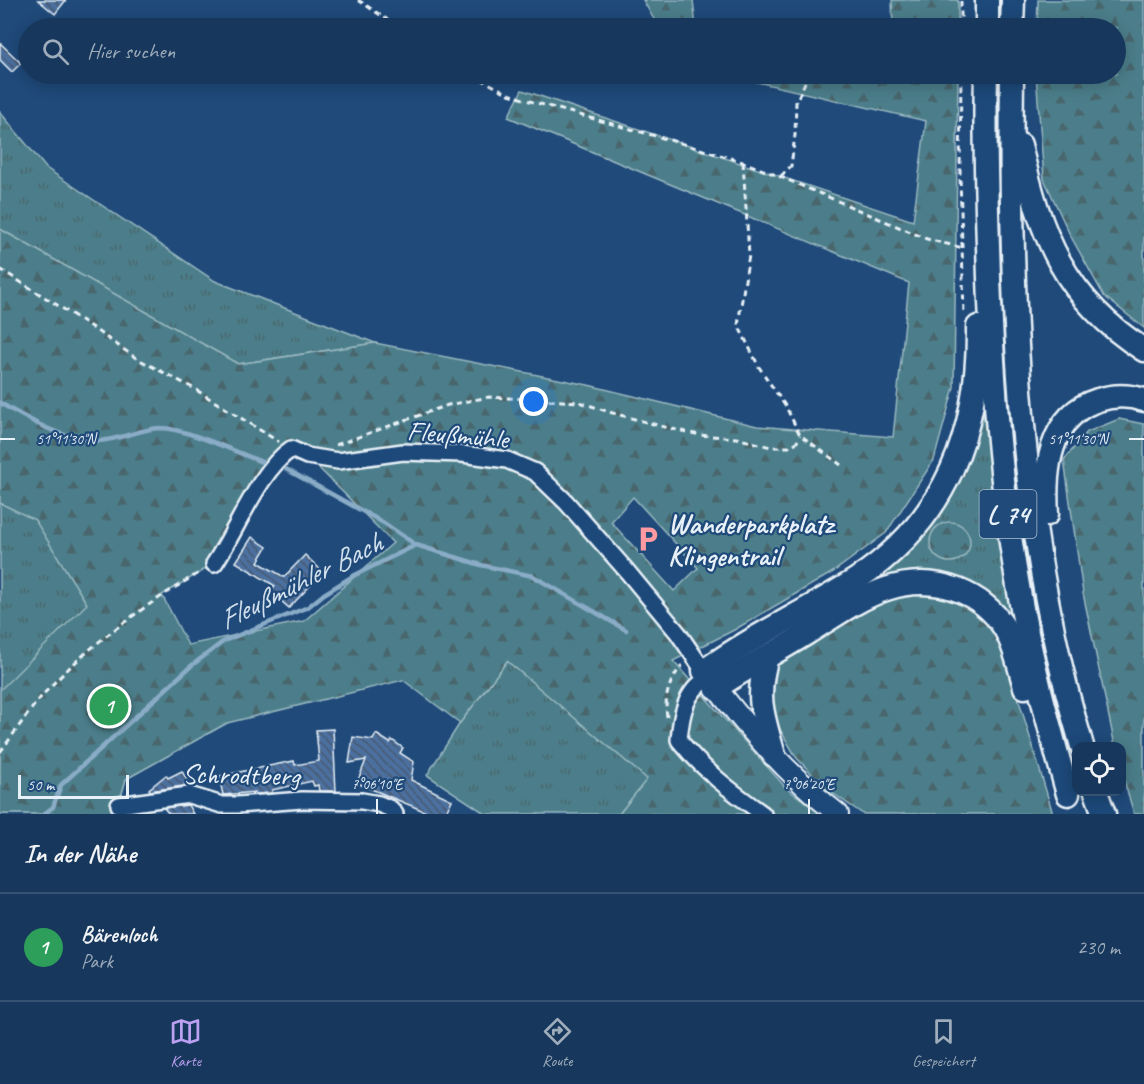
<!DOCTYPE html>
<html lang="de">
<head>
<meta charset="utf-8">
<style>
	:root { --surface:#17385c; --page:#244365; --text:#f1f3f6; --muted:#9eacbb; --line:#365272; --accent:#bca0f2 }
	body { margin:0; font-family:Caveat,sans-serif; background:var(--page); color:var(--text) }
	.controls { position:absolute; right:18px; bottom:18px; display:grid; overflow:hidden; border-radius:12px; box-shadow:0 3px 15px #0003 }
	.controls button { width:54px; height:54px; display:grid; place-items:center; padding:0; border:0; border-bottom:2px solid var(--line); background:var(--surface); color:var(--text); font:30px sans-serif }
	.scale { position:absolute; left:18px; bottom:15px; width:111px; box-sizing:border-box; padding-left:6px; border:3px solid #e8f1f8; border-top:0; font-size:16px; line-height:21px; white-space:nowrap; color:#e8f1f8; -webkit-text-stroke:4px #1f4a7a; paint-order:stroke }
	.you { position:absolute; left:534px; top:402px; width:21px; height:21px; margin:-15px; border:4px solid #fff; border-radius:50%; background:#1a73e8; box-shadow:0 0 0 9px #1a73e833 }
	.badge { display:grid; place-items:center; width:39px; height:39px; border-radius:50%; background:var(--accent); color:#fff; font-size:20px; font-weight:700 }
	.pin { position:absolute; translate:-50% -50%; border:3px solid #fff; box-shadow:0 2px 6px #0006 }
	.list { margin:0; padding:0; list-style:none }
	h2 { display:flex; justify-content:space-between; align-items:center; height:78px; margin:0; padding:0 24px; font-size:26px }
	h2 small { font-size:20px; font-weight:400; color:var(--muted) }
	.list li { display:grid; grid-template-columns:39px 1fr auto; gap:18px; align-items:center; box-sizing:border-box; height:108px; padding:0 24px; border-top:2px solid var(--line) }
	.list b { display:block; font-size:22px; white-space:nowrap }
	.list p { margin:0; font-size:20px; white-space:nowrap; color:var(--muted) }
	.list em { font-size:20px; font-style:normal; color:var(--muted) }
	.icon { flex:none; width:33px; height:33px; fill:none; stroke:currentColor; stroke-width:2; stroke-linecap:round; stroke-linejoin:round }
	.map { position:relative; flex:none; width:1144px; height:814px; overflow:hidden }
	.search { position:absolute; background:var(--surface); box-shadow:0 3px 15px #0003; left:18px; right:18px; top:18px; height:66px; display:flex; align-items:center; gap:15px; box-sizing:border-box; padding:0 21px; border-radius:33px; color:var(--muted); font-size:22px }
	.sheet { height:186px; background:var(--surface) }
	nav { display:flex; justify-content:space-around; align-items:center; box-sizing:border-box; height:84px; border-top:2px solid var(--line); background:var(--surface); font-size:16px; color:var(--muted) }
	nav a { display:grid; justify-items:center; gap:3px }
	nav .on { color:var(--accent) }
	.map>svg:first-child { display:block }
	.grass { fill:url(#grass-tufts); stroke:#9ab8c1; stroke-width:1.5 }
	.forest { fill:url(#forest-firs); stroke:#9ab8c1; stroke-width:1.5; fill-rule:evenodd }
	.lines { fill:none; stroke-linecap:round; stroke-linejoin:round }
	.stream { stroke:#8aacc7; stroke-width:4.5 }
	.building { fill:url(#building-back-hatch); stroke:#e8f1f8; stroke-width:1.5 }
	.minor-casing { stroke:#e8f1f8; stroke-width:20 }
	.major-casing { stroke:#e8f1f8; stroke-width:24 }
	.highway-casing { stroke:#e8f1f8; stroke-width:27 }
	.path { stroke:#e8f1f8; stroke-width:3; stroke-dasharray:6 4.5; stroke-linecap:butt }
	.minor { stroke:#1f4a7a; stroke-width:15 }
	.major { stroke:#1f4a7a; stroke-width:20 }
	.highway { stroke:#1f4a7a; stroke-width:22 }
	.ticks { fill:none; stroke:#e8f1f8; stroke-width:2 }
	.labels { text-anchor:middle; stroke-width:4.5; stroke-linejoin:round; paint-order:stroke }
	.shield { fill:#1f4a7a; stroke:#acbfd2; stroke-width:1.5 }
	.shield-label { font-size:27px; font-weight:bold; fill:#e8f1f8 }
	.street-label { font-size:28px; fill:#e8f1f8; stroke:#1f4a7a }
	.poi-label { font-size:28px; font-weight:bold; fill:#e8f1f8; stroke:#1f4a7a; text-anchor:start }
	.water-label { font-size:30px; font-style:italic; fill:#d1e0ec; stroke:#1f4a7a }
	.ticks-label { font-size:15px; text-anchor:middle; fill:#e8f1f8; stroke:#1f4a7a; stroke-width:4.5; stroke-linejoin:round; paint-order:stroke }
</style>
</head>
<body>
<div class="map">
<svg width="1144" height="814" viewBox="0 0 1144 814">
	<defs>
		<pattern id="grass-tufts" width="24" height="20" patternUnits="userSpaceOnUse" patternTransform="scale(1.5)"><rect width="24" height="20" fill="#4b7e8a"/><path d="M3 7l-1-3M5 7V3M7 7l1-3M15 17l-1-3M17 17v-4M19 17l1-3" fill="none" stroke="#49666d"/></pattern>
		<pattern id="forest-firs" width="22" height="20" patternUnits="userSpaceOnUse" patternTransform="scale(1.5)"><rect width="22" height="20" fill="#4b7e8a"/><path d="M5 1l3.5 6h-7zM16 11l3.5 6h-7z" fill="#49666d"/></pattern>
		<pattern id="building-back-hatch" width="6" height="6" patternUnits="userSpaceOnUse" patternTransform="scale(1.5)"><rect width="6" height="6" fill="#4b709f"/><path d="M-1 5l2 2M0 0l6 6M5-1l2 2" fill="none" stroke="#485a70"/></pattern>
	</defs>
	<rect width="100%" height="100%" fill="#1f4a7a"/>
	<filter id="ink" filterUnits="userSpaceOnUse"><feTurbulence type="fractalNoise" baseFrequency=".0167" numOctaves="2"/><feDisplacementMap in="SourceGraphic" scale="12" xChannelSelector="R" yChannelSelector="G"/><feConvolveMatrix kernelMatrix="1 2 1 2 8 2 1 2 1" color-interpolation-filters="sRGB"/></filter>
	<g filter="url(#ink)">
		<g class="grass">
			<path d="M0,112L46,168L215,281L375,343L238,364L0,229Z"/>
			<path d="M985,360L1023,656L954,578L927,572L899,574L865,588L920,540L955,488L965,466Z"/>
			<path d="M0,503L35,519L88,604L227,723L126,779L116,814H0Z"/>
			<path d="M507,661L648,779L619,814H486L427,775L460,723Z"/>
		</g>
		<g class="forest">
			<path d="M643,0H693L696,28H659Z"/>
			<path d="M892,0H958V28H893Z"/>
			<path d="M1038,0H1144V328L1104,296L1070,235L1044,179L1036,74H1116V28H1037Z"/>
			<path d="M723,74H958L954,387L934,460L886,533L833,572L734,630L673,661L786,788L822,814H619L647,779L507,661L460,723L403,680L227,723L126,779L116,814H0V690L87,604L35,520L0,503V229L238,364L375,343L588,385L757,426L893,437L909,283L508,117L522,90L913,221L926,121ZM291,449L307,456L393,543L304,621L188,645L162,595L214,564ZM633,497L698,568L674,591L611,522Z"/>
			<path d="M1119,419L1144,424V814H1134L1122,774V746H1115L1083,593L1064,460L1087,432Z"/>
			<circle cx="950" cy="542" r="20"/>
			<path d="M914,593L957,600L980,615L1002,644L1053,814H863L825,788L796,757L778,726L769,706V685L777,665L798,647L889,598Z"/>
		</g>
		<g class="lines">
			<g class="stream">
				<path d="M0,403C27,419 65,441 97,441C118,441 139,429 160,428C185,428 239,453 264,463"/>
				<path d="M284,468L384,523L416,545"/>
				<path d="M44,814L53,807L61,785L191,666L224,641L308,607L324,594L353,576L416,545L481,565L533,576L626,630"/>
			</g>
		</g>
		<g class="building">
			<path d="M38,0H66L55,14Z"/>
			<path d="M0,43L21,63L12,72L0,60Z"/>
			<path d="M252,537L267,547L258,562L284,577L305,555L323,572L289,608L270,591L275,586L236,562Z"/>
			<path d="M333,729L336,791H319L318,785L314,786L312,781L272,790V793L255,794V792L223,795L219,776L294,761L295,765L319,761L316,730Z"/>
			<path d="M376,734L390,743L392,740L403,748L400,753L414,762L411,780L452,800L445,814H431L357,783L366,760L349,763L353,737L373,740Z"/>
			<path d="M182,771L188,782L183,786L150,791L149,789L166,775L168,778Z"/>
			<path d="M188,805L193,814H169L164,808Z"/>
		</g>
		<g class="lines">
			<g class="minor-casing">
				<g id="minor">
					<path d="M214,564C237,530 259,471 291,449L307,456L338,461L403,452L462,454L507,460L535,472L566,502L626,570L678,633L704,671"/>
					<path d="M709,678C685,690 681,716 679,740C703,770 732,792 763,814"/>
					<path d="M119,805L189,795L222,805H238L302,800L362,801L379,804L391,809L395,814"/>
				</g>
			</g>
			<g class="major-casing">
				<path id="major" d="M708,677C746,727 788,776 838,814"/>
			</g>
			<g class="highway-casing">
				<g id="highway">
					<path d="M987,28V0"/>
					<path d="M1012,28L1013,0"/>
					<path d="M986,74C984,142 987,210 989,278C993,381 1000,485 1018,586C1030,657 1049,726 1068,794"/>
					<path d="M1012,74C1009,296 1018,532 1082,746"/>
					<path d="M1020,145C1040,234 1064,299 1144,350"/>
					<path d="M1047,514C1044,471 1049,415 1098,400C1113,395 1129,395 1144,400"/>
					<path d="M767,657C755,698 763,716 774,755"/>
					<path d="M704,671C752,636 807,611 857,579C947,519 979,432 978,327"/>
					<path d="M716,688C745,668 777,652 807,633C854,604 899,567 958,590C976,597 993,610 1004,627C1015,645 1019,667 1025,687"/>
					<path d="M1096,792L1104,814"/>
				</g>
			</g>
			<g class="path">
				<path d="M358,0L400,28"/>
				<path d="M961,28V0"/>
				<path d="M471,74L509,94L526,100L670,140L743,162L781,177L927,239L963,248"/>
				<path d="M961,74L960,175L964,315"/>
				<path d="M743,162L749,255L738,325L759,367L786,407L800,435L841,465"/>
				<path d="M781,176L791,166L795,135L796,102L807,78L818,75L862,77"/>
				<path d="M0,269L84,322L136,358L193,388L279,442"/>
				<path d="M336,445L448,405L489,397L580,402L609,412L668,428L700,435L736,438L771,447H789L797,442L800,435"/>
				<path d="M667,717C664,695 669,682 682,665"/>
				<path d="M0,752C14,734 26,715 41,697C86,646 145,605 202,571"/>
			</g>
			<use href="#minor" class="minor"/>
			<use href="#major" class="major"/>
			<use href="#highway" class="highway"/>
		</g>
	</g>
	<path class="ticks" d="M0,439H15M1129,439H1144M377,799V814M809,799V814"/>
	<defs>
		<g id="parking-bare" transform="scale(2.07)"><path d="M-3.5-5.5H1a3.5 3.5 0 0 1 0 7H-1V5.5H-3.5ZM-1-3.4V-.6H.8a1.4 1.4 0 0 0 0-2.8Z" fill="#ff9aa2" stroke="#1f4a7a" stroke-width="2.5" paint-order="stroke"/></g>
	</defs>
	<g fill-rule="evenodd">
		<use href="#parking-bare" x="648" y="539"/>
	</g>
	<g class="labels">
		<rect class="shield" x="979.5" y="490" width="57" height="48" rx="4.5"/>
		<g class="shield-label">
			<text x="1008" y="523">L 74</text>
		</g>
		<g class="street-label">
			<text transform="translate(458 434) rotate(5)" y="10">Fleußmühle</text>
			<text transform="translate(241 774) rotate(1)" y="10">Schrodtberg</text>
		</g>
		<g class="poi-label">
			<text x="668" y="533">Wanderparkplatz<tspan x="668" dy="32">Klingentrail</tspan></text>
		</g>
		<g class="water-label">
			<text transform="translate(300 581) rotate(-27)" y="10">Fleußmühler Bach</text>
		</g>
	</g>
	<g class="ticks-label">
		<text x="66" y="444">51°11'30"N</text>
		<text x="1078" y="444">51°11'30"N</text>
		<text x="377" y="789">7°06'10"E</text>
		<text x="809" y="789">7°06'20"E</text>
	</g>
</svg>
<div class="controls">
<button><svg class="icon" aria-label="locate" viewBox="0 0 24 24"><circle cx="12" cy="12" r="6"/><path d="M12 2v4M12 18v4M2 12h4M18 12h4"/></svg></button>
</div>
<div class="scale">50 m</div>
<div class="you"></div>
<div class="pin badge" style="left:109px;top:706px;background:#2e9e5b">1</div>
<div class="search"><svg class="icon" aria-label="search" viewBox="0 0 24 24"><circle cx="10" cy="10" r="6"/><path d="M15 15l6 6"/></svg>Hier suchen</div>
</div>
<section class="sheet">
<h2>In der Nähe<small></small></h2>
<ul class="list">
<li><span class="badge" style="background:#2e9e5b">1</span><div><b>Bärenloch</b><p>Park</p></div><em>230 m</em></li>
</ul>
</section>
<nav>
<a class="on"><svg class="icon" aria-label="map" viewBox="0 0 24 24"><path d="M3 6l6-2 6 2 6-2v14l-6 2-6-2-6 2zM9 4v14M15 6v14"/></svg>Karte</a>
<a><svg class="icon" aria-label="directions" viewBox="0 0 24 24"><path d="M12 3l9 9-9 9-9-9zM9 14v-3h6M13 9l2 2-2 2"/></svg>Route</a>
<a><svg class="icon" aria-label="saved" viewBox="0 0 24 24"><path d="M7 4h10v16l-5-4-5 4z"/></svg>Gespeichert</a>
</nav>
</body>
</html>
